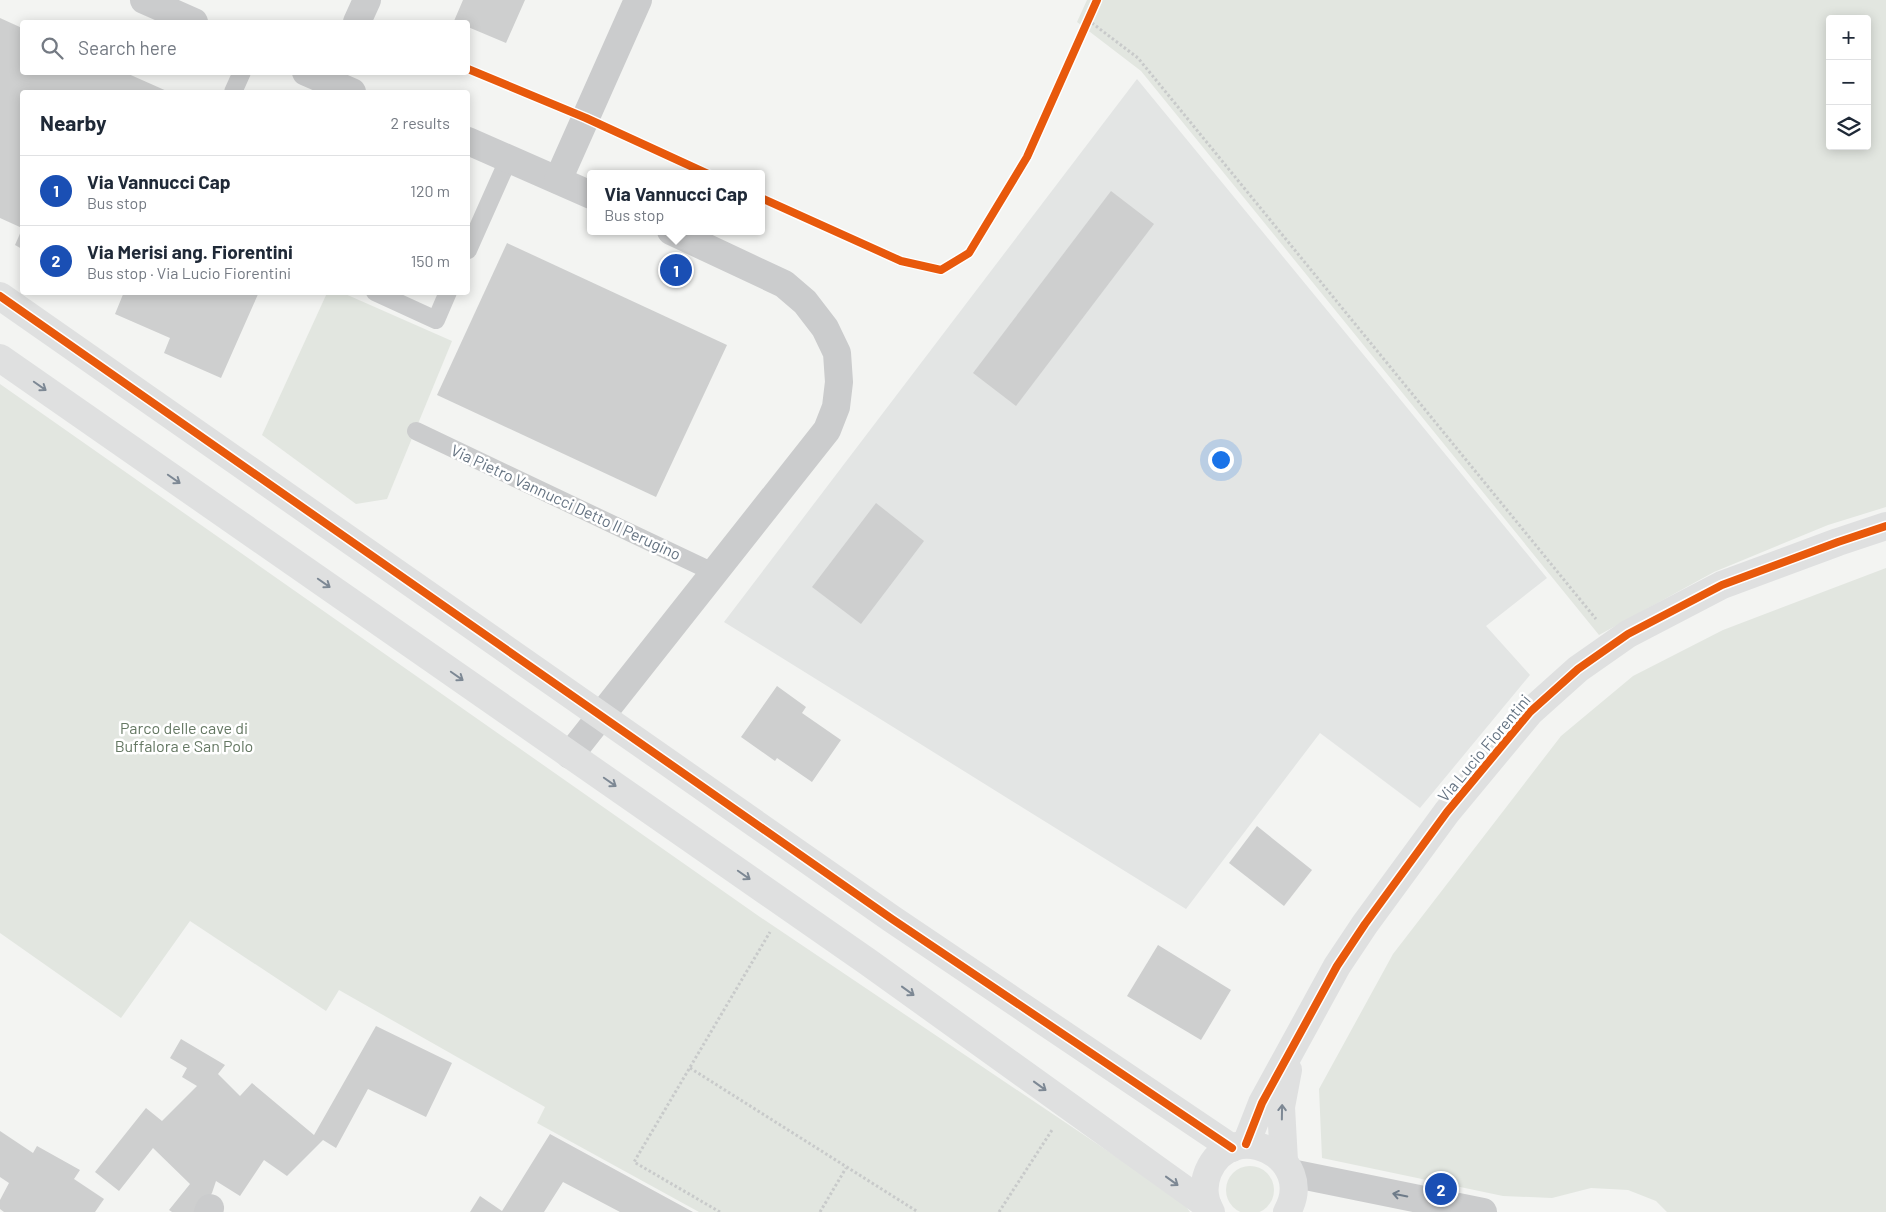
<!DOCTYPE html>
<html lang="en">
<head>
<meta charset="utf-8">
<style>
	:root { --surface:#fff; --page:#f2f2f3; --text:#1f2937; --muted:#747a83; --line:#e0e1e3; --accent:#555f6a }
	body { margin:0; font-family:Barlow,sans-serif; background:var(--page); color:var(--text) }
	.controls { position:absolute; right:15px; top:15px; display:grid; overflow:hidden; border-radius:5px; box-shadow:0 2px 12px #0003 }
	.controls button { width:45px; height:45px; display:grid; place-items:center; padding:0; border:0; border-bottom:1px solid var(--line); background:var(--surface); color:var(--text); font:25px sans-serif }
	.you { position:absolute; left:1220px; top:459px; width:18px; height:18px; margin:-12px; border:4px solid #fff; border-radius:50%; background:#1a73e8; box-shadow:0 0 0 8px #1a73e833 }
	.badge { display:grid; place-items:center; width:32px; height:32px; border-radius:50%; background:var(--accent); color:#fff; font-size:16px; font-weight:700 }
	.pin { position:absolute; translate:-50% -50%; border:2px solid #fff; box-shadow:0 1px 5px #0006 }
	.popup { position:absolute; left:587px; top:170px; width:178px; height:65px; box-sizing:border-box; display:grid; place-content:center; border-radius:5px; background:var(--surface); filter:drop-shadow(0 1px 4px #0005); font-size:16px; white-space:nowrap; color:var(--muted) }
	.popup b { font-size:19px; color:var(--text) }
	.popup::after { content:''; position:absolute; left:50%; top:100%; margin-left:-10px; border:10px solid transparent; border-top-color:var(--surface) }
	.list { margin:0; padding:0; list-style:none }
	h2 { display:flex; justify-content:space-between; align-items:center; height:65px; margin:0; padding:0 20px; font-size:21px }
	h2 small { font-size:16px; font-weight:400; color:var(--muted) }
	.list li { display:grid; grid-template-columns:32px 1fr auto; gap:15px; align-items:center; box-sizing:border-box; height:70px; padding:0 20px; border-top:1px solid var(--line) }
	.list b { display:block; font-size:19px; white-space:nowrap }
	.list p { margin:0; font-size:16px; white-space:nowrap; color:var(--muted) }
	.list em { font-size:16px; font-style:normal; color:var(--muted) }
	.icon { flex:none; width:28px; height:28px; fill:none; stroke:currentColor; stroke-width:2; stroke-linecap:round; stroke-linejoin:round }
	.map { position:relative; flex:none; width:1886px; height:1212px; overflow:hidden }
	.search { position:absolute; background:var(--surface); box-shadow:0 2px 12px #0003; left:20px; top:20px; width:450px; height:55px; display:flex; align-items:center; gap:12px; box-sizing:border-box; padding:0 18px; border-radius:5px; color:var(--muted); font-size:19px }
	.panel { position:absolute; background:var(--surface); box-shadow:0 2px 12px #0003; left:20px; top:90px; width:450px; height:205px; border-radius:5px }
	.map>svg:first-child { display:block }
	.built { fill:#e3e5e4 }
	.green { fill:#e2e6e0; fill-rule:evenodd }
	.building { fill:#cecfcf }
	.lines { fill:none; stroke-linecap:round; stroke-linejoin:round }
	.path { stroke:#c8caca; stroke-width:3; stroke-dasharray:2.5 2.5; stroke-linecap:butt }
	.lane { stroke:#cbcccd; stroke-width:18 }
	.street { stroke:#cbcccd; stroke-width:28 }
	.secondary { stroke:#dfe0e0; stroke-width:28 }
	.cycleway-casing { stroke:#fff; stroke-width:11 }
	.cycleway { stroke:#e8590c; stroke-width:8 }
	.oneway { stroke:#7d8894 }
	.oneway2 { stroke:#6e7b89 }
	.labels { text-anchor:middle; stroke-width:5; stroke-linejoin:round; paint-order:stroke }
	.street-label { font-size:16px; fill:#647281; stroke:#fff }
	.park-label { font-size:16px; fill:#657863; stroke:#fff }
</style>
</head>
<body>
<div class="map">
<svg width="1886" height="1212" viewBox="0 0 1886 1212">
	<rect width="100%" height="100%" fill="#f3f4f2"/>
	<path class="built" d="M1137,79L1547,578L1486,626L1530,675L1420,808L1320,733L1186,909L724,622Z"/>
	<g class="green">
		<path d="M1087,0H1886V507L1828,525L1714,572L1599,635L1141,71L1077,22ZM1830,19H1867V146H1830Z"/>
		<path d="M327,293H343L452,341L387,499L356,504L262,435Z"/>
		<path d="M0,384L760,917L1182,1201L1190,1212H699L537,1123L545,1107L339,990L326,1011L190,921L121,1018L0,933Z"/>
		<path d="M1886,568V1212H1667L1656,1201L1628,1190L1591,1188L1552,1198L1503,1196L1322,1158L1319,1089L1393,954L1561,736L1633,676L1723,630Z"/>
		<circle cx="1250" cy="1190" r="24"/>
	</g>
	<g class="building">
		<path d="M463,0H525L506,43L468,27V22L454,21Z"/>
		<path d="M0,18L22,28V72H124L169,92H22V228L0,218Z"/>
		<path d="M1111,191L1154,224L1016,406L973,373Z"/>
		<path d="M22,229V249L15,245Z"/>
		<path d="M507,243L727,345L656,497L437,395Z"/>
		<path d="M124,292H259L221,378L164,353L170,338L115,314Z"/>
		<path d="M876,503L924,541L861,624L812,587Z"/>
		<path d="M777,686L806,707L802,713L841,740L812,782L777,758L775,761L741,737Z"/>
		<path d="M1257,826L1312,870L1284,906L1229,863Z"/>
		<path d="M1158,945L1231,990L1201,1040L1127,996Z"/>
		<path d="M376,1026L452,1063L426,1117L368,1089L336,1148L323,1140L287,1176L264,1160L240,1196L216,1181L212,1193L198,1212H172L169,1210L190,1184L153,1148L119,1191L95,1172L146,1108L162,1121L197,1086L182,1077L187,1068L170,1058L181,1039L225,1065L218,1074L240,1096L252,1083L314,1135Z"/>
		<path d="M0,1131L33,1153L37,1146L80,1170L74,1179L104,1199L95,1212H4L0,1209V1200L9,1183L0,1177Z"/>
		<path d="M550,1134L693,1212H620L563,1182L544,1212H470L480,1196L502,1211Z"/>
	</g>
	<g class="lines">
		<g class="path">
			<path d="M1088,20L1138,58L1596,619"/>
			<path d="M690,1068L918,1212"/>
			<path d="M720,1212L634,1162L770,932"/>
			<path d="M820,1212L846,1168"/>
			<path d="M999,1212L1052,1130"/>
		</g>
		<g class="lane">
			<path d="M233,92L242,72"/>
			<path d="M468,250L509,158"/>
			<path d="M375,292L436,320L448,292"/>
			<path d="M416,431L715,573"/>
		</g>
		<g class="street">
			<path d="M144,0L194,22"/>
			<path d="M357,22L367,0"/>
			<path d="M306,72L352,92"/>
			<path d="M468,141L591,195"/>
			<path d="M558,180L638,0"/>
			<path d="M570,755L827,430L836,407L839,382L837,353L825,328L805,302L784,284L671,231"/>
			<path d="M1291,1173L1483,1212"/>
			<path d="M208,1212L210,1208"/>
		</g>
		<g class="secondary">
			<path d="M0,296L892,919L1232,1148"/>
			<path d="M0,358L868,962L1208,1206"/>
			<path d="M1246,1144L1262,1103L1337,966L1365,924L1447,812L1530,712L1578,669L1628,634L1722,585L1838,542L1886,526"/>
			<path d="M1284,1161L1281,1107L1288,1070"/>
			<path d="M1211,1212C1203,1199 1203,1185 1208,1172C1232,1115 1318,1157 1287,1212"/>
		</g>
		<g class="cycleway-casing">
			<g id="cycleway">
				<path d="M468,69L586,118L708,174"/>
				<path d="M761,198L901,261L941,270L969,253L1027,157L1097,0"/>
				<path d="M0,296L892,919L1232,1148"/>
				<path d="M1246,1144L1262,1103L1337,966L1365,924L1447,812L1530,712L1578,669L1628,634L1722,585L1838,542L1886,526"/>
			</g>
		</g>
		<use href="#cycleway" class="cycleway"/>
	</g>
	<defs><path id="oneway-shaft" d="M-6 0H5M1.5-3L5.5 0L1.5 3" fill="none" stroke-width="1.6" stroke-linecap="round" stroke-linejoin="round" transform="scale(1.25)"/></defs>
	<g class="oneway">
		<use href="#oneway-shaft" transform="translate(40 386) rotate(35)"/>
		<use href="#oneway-shaft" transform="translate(174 479) rotate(35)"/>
		<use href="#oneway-shaft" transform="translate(324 583) rotate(35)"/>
		<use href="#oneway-shaft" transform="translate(457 676) rotate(35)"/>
		<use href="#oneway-shaft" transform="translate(610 782) rotate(35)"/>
		<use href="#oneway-shaft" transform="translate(744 875) rotate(35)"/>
		<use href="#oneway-shaft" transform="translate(908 991) rotate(36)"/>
		<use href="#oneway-shaft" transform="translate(1040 1086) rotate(36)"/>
		<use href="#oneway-shaft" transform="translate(1282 1112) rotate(-89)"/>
		<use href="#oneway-shaft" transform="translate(1172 1181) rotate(36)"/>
	</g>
	<use class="oneway2" href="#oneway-shaft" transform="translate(1400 1195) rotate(-169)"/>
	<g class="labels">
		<g class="street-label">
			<text transform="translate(566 502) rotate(25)" y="6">Via Pietro Vannucci Detto Il Perugino</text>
			<text transform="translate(1484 748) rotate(-50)" y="6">Via Lucio Fiorentini</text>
		</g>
		<g class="park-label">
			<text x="184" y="734">Parco delle cave di<tspan x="184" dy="18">Buffalora e San Polo</tspan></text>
		</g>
	</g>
</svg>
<div class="controls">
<button>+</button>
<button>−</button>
<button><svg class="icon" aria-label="layers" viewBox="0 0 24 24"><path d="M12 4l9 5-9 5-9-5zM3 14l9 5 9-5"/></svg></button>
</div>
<div class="you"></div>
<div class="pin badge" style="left:676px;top:270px;background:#1a4fb4">1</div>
<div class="popup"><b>Via Vannucci Cap</b>Bus stop</div>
<div class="pin badge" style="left:1441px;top:1189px;background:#1a4fb4">2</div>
<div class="search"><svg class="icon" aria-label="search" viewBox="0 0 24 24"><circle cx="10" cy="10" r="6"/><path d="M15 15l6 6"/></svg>Search here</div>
<section class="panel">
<h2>Nearby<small>2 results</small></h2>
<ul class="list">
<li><span class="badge" style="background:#1a4fb4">1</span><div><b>Via Vannucci Cap</b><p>Bus stop</p></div><em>120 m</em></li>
<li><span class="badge" style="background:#1a4fb4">2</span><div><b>Via Merisi ang. Fiorentini</b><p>Bus stop · Via Lucio Fiorentini</p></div><em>150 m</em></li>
</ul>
</section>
</div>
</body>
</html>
